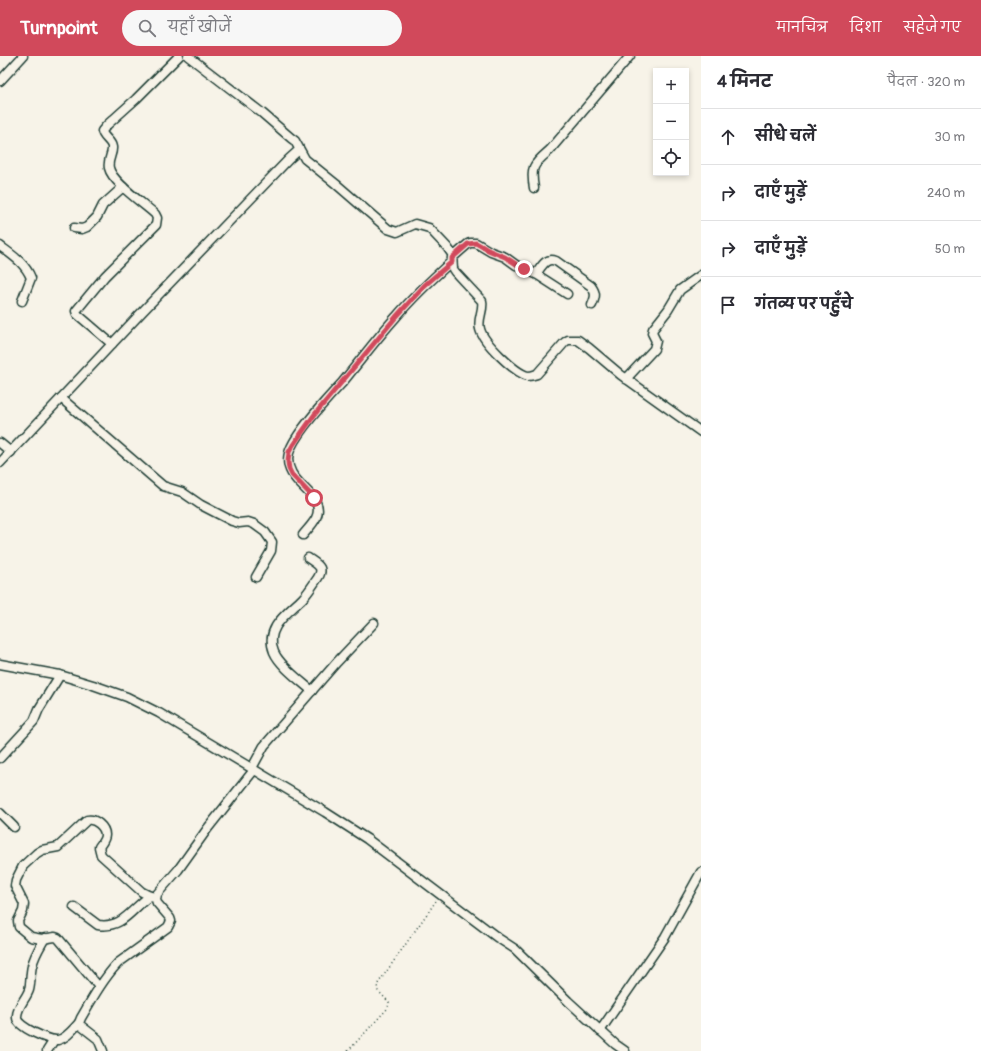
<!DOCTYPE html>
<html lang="hi">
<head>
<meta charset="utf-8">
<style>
	:root { --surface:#fff; --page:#f7f7f7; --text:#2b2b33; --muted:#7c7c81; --line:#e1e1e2; --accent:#d1495b }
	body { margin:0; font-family:Pangolin,"Playpen Sans Deva",sans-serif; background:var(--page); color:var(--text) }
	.controls { position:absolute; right:12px; top:12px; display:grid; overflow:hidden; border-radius:0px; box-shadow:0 2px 6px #0003 }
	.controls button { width:36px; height:36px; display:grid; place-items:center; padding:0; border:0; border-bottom:1px solid var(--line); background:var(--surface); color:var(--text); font:20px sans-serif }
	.stop { position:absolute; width:12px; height:12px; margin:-9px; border:3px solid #d1495b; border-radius:50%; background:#fff }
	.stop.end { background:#d1495b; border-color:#fff; box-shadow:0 1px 4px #0008 }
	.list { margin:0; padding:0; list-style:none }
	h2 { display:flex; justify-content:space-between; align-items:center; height:52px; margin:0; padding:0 16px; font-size:17px }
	h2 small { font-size:13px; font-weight:400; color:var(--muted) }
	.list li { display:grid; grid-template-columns:26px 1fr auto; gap:12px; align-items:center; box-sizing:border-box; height:56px; padding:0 16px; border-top:1px solid var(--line) }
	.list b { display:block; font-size:15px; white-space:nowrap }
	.list em { font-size:13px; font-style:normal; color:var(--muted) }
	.icon { flex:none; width:22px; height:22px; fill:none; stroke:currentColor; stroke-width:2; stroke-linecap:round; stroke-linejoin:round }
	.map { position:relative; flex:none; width:701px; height:995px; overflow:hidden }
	header { display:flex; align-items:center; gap:24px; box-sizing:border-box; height:56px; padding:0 20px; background:var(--accent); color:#fff }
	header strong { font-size:19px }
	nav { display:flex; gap:22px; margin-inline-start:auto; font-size:14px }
	.search { width:280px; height:36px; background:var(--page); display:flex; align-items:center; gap:10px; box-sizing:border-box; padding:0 14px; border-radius:22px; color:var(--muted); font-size:15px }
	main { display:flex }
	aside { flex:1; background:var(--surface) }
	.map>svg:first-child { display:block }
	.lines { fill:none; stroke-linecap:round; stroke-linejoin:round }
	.street-casing { stroke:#1f3d34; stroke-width:11 }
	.path { stroke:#1f3d34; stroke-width:1.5; stroke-dasharray:1 3; stroke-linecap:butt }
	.street { stroke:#f7f3e8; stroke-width:8 }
	.route { stroke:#d1495b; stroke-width:5 }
</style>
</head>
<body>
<header>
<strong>Turnpoint</strong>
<div class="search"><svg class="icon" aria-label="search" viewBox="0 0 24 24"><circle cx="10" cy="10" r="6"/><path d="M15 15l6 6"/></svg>यहाँ खोजें</div>
<nav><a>मानचित्र</a><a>दिशा</a><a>सहेजे गए</a></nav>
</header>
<main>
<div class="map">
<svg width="701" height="995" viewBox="0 0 701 995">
	<rect width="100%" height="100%" fill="#f7f3e8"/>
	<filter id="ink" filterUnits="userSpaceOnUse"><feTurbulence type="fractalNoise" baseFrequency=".025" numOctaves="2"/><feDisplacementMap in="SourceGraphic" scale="8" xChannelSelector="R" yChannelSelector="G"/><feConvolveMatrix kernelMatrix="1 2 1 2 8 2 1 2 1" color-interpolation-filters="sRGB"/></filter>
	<g filter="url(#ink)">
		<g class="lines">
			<g class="street-casing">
				<g id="street">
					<path d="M188,0L262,57L291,82L295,85L305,103L336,128L388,173L397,176L415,168L429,172L447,191L452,198L453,213L455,216L482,245C484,255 477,263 480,273C483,286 515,317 528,320C532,320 534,319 537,318L565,286L568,284H578L589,292L621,319L701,376"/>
					<path d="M0,25L23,0"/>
					<path d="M534,132C530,110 534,108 550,94L630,0"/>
					<path d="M74,172L82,173L87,171L97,161L103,149L123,131"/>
					<path d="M0,190C12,199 25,207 31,222L22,245"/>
					<path d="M452,202L468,188L470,187H476L491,196L505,201L516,209L536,218L567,238"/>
					<path d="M536,218C542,210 546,201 556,205L591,230C596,237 596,240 592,249"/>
					<path d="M112,288L77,258L76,255L105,220L156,169L157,162L155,158C144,148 112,126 109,112C107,104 113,98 112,91C111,84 103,82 102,75L107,69L136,43L179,0"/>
					<path d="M626,323L654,293L656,285L652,277L653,273L668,254L680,234L701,219"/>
					<path d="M61,342L163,430L182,436L201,449L232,465L239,467L248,466L254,468L265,476L272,486L271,495L256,521"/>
					<path d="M0,387L11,396"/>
					<path d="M0,407L142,256L289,103L299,94"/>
					<path d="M303,479C307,474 313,468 316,462C328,437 281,428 289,397C294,378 328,342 342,327C360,305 377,282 396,261C413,241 432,223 452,205"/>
					<path d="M308,502C312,505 318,508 320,512C322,517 318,522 315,526C311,532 307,538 302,543C288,557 264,572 274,596C280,610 301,625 312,635"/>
					<path d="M0,608L60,619L93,629L127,641L159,657L325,756L367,783L498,882L515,893L568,945L615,988L625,995"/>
					<path d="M0,702L34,665L39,653L60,619"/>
					<path d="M252,712L264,690L337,606L374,567"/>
					<path d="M0,757L14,771"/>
					<path d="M74,851L98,869C123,873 132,852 150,840"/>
					<path d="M45,882C40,891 34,900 32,910C30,918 31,927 29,934C26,943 16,952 17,962C17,971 50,985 58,984C67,982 73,973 79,967"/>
					<path d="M99,931L58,882L55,881L42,883L31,881L19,871L18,865L23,855L24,848L15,830L16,824L23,810L37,797L42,794L58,791L87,764C95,762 105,771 105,779C105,784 101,788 99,791L101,799L142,836L150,840L156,841"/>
					<path d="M600,975L665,881L701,816"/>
					<path d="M47,995L54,984"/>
					<path d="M103,995L98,983L80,969L79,967L81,962C92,943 103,923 118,907L168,871L171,865L170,862L157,847L156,844L157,838L178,814L208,772L254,714"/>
				</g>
			</g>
			<path class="path" d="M348,995L388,952L389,946L378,935L377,929L436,845"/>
			<use href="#street" class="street"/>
		</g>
	</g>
	<g class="lines" filter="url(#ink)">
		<path class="route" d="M314,442L292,419L289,413L288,406L289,396L293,389L315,358L396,261L425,229L452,206V202L468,188L476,187L488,194L505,201L524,213"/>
	</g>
</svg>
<div class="controls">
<button>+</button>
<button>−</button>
<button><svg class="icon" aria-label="locate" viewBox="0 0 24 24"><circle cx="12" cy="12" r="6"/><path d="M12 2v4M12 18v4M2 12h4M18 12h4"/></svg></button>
</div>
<div class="stop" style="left:314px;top:442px"></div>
<div class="stop end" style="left:524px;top:213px"></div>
</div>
<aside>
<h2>4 मिनट<small>पैदल · 320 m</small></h2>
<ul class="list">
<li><svg class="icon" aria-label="ahead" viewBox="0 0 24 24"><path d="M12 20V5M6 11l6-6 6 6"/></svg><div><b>सीधे चलें</b></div><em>30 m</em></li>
<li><svg class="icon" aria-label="right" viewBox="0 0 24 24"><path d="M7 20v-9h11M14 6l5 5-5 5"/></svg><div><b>दाएँ मुड़ें</b></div><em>240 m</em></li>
<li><svg class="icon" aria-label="right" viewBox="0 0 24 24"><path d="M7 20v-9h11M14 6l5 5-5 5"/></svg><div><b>दाएँ मुड़ें</b></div><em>50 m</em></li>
<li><svg class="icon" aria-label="arrive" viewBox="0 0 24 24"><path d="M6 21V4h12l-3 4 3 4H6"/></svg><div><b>गंतव्य पर पहुँचे</b></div></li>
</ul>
</aside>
</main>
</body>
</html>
